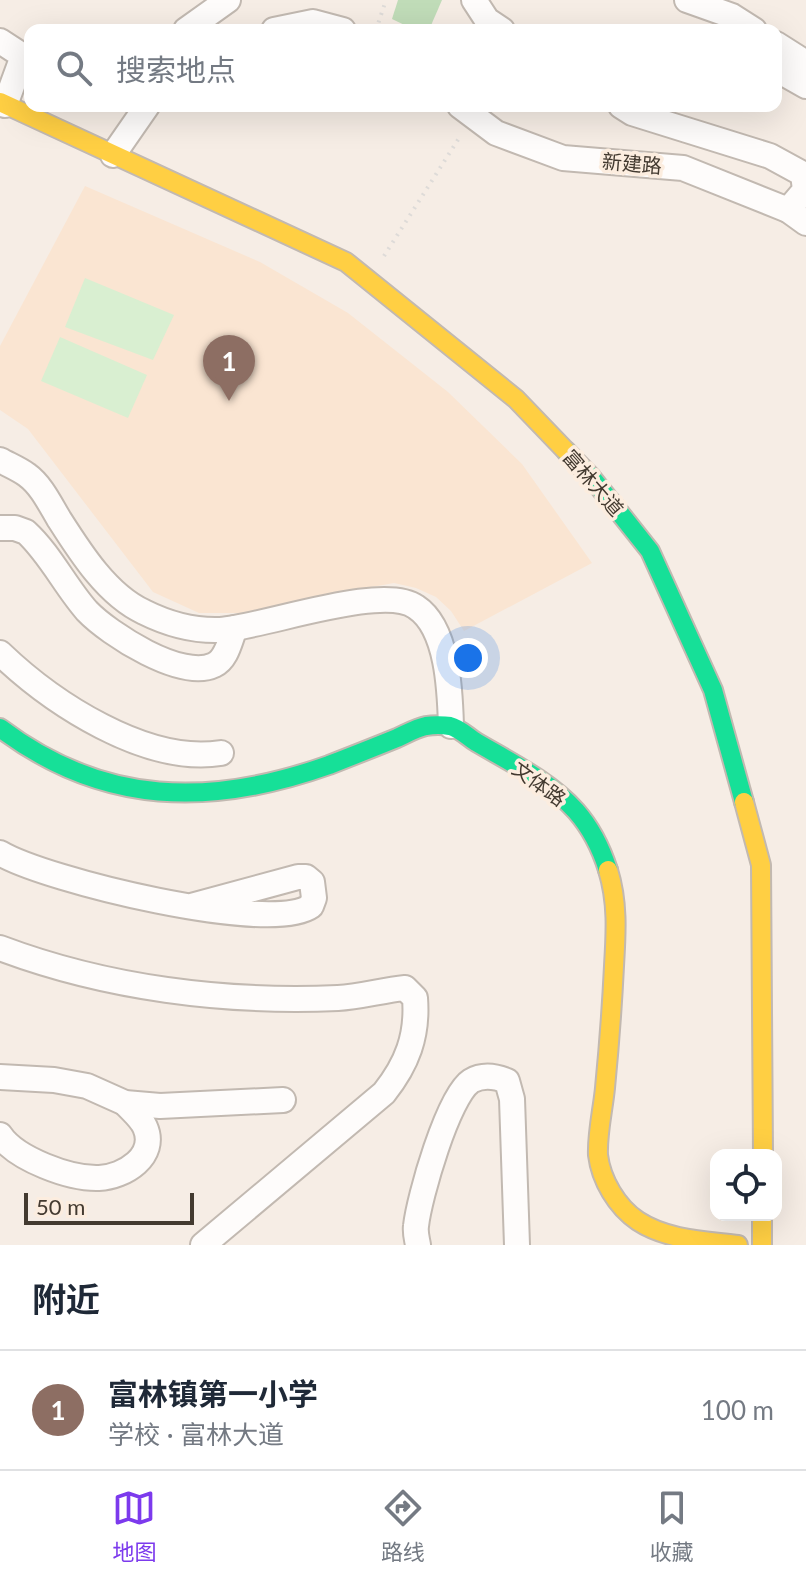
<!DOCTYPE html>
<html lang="zh">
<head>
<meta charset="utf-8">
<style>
	:root { --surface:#fff; --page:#f6f6f7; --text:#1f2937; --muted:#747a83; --line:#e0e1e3; --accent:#7c3aed }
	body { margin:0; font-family:Lato,"Noto Sans SC",sans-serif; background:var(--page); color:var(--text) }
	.controls { position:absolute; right:24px; bottom:24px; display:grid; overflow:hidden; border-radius:16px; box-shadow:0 8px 32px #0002 }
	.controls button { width:72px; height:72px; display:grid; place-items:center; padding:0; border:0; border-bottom:2px solid var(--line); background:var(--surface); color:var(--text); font:40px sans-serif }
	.scale { position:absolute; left:24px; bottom:20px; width:170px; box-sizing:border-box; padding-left:8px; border:4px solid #433a30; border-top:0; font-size:22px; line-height:28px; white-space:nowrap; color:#433a30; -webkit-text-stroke:6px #fceddf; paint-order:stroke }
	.you { position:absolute; left:468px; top:658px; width:28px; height:28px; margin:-20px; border:6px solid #fff; border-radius:50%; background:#1a73e8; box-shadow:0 0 0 12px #1a73e833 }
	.badge { display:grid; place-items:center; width:52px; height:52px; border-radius:50%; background:var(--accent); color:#fff; font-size:26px; font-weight:700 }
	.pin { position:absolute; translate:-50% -66px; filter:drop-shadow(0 2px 4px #0008) }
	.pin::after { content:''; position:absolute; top:42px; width:28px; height:24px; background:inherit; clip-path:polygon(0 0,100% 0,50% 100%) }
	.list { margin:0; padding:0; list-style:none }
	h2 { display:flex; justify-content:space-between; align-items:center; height:104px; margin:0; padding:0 32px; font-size:34px }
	h2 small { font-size:26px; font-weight:400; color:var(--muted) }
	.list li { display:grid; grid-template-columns:52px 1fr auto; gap:24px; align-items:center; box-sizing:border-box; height:120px; padding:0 32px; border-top:2px solid var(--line) }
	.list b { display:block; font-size:30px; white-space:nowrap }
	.list p { margin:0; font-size:26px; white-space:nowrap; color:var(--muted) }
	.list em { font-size:26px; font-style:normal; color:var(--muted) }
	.icon { flex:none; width:44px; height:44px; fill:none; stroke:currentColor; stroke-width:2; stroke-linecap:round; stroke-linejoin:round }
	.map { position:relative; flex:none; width:806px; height:1245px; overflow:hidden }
	.search { position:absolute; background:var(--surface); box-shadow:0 8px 32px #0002; left:24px; right:24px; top:24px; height:88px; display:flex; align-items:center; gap:20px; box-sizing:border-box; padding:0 28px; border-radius:16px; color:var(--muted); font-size:30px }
	.sheet { height:224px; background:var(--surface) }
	nav { display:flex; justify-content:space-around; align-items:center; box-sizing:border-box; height:112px; border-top:2px solid var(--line); background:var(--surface); font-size:22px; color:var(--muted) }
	nav a { display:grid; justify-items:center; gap:4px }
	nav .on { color:var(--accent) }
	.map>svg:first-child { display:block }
	.built { fill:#fae5d2 }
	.green { fill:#d9efd1 }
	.forest { fill:#c0dcb8 }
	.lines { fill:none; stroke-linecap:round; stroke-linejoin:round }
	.street-casing { stroke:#c2b9b1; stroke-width:28 }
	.fast-casing { stroke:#c2b9b1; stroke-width:22 }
	.slow-casing { stroke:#c2b9b1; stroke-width:22 }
	.path { stroke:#dedbd8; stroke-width:4; stroke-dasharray:2 6; stroke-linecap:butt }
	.street { stroke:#fefcfb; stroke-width:24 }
	.fast { stroke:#16e098; stroke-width:18 }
	.slow { stroke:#ffcf43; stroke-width:18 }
	.labels { text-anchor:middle; stroke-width:7; stroke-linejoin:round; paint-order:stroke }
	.street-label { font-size:20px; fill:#433a30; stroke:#fceddf }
</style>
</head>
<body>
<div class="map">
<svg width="806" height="1245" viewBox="0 0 806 1245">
	<rect width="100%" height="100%" fill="#f6ede5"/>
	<path class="built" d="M85,186L260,262L348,313L448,392L522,464L592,563L464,631L451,611L436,597L416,588L394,583L316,597L263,612L241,613H199L153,592L28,429L0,410V346Z"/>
	<g class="green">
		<path d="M85,278L174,315L153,360L65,327Z"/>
		<path d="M60,337L147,375L128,418L41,381Z"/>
	</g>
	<path class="forest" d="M398,0H442L429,30H415L392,19Z"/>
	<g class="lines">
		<g class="street-casing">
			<g id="street">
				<path d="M474,0L487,20L502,30"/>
				<path d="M687,0L732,16L754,30"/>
				<path d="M186,30L228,0"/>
				<path d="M274,30L313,22L343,30"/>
				<path d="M0,41L23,56L5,105"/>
				<path d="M776,44L806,63"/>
				<path d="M776,69L806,86"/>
				<path d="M460,106L496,133L563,158L683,168L788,210L806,223"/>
				<path d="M621,106L632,113L770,156L803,174L805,190L788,210"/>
				<path d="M113,155L147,106"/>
				<path d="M0,460C9,465 19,469 27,475C41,485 50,504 59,519C80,552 107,595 144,612C168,624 192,631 220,630C264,627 383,583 416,607C448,628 450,691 451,726"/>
				<path d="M0,528H15L26,532C50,554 65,586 87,611C109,634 182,681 214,665C227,659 230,640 235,628"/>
				<path d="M0,653C52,703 146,765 221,753"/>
				<path d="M0,853C45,880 270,935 311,906L314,898L312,882L306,877H298L191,906"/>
				<path d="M0,948C106,988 225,1003 338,998C360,997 383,990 405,988L415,998C418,1036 407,1064 384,1093L203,1245"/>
				<path d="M0,1077L54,1080L87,1086L125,1103L160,1106L283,1100"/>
				<path d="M0,1135C16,1159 70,1179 99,1178C124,1177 158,1156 145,1127C141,1118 132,1111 125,1103"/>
				<path d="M418,1245C417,1239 415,1233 416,1226C419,1198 448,1096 471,1081C483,1074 495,1076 507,1081L512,1099L517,1245"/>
			</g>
		</g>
		<g class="fast-casing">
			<g id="fast">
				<path d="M566,451L592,478L650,551L713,690L744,802"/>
				<path d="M0,728C103,806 211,807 329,765C352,756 375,747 397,738C406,734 416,728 426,726C432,725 444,725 450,726C459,728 468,737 476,742C510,762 549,781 576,811C591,828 601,848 608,870"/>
			</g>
		</g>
		<g class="slow-casing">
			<g id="slow">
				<path d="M0,102L346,262L516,399L566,451"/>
				<path d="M744,802L761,865L763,1155"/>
				<path d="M608,870C618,902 616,933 614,966C612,1007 609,1047 605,1088C603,1109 597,1134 598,1155C601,1180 617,1207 638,1221C667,1240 705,1241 738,1245"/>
				<path d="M762,1215V1245"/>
			</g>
		</g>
		<g class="path">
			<path d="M376,30L386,0"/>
			<path d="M384,256L461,135"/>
		</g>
		<use href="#street" class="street"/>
		<use href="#fast" class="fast"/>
		<use href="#slow" class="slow"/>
	</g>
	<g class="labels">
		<g class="street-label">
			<text transform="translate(632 164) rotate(5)" y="7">新建路</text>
			<text transform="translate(593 483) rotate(49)" y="7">富林大道</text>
			<text transform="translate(539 784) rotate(36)" y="7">文体路</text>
		</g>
	</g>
</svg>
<div class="controls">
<button><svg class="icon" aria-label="locate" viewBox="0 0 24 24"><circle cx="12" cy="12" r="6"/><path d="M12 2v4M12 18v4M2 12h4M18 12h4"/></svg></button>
</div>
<div class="scale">50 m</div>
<div class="you"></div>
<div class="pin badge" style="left:229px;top:401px;background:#8d6e63">1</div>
<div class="search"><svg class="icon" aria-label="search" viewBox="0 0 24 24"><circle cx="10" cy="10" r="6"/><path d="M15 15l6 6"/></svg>搜索地点</div>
</div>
<section class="sheet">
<h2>附近<small></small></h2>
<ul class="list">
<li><span class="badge" style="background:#8d6e63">1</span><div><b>富林镇第一小学</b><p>学校 · 富林大道</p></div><em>100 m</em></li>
</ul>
</section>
<nav>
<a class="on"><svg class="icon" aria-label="map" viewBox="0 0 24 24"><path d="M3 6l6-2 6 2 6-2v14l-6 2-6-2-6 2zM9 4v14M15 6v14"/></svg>地图</a>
<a><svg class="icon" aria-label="directions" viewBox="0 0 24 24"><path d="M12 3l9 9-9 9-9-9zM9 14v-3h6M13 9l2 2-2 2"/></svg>路线</a>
<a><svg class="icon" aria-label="saved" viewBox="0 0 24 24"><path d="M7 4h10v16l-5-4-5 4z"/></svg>收藏</a>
</nav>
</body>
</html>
